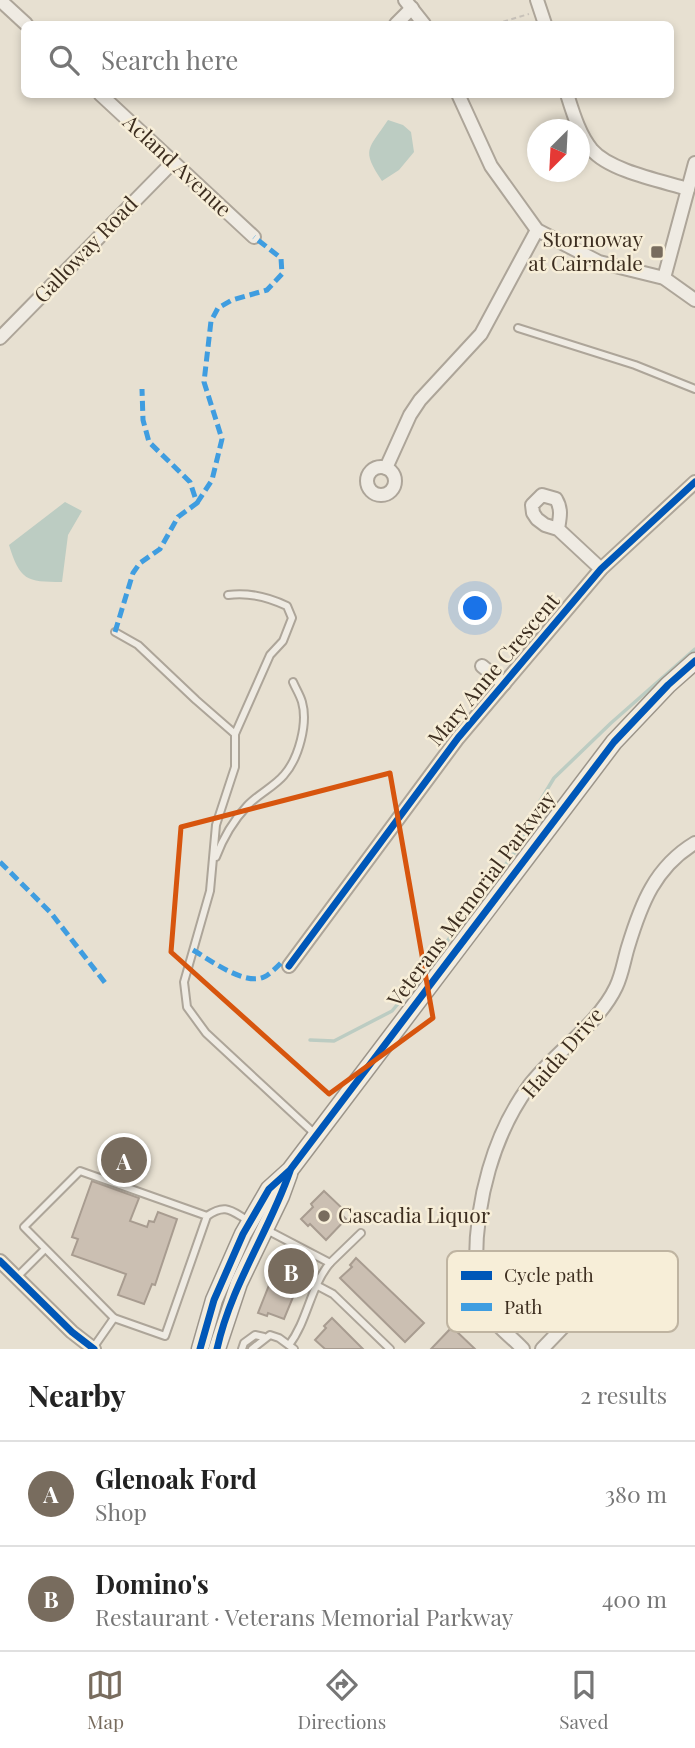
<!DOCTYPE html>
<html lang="en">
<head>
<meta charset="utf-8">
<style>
	:root { --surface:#fff; --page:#f2f2f2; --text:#222; --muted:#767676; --line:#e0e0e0; --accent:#786c5e }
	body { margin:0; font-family:"Playfair Display",serif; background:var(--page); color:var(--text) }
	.compass { position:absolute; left:527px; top:119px; width:63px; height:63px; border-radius:50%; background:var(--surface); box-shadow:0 4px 10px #0003; rotate:204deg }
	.you { position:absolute; left:476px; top:609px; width:24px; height:24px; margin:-18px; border:5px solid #fff; border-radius:50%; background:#1a73e8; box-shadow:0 0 0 10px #1a73e833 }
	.badge { display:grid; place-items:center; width:46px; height:46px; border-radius:50%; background:var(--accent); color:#fff; font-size:23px; font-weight:700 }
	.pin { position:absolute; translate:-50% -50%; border:4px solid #fff; box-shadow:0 2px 7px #0006 }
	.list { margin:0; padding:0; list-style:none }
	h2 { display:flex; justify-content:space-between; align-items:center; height:91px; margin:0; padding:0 28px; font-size:30px }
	h2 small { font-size:23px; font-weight:400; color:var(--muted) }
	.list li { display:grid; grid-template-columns:46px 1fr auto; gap:21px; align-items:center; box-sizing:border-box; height:105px; padding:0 28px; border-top:2px solid var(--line) }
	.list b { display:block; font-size:26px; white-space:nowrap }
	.list p { margin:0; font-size:23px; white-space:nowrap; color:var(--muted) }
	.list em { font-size:23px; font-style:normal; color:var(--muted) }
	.icon { flex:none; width:38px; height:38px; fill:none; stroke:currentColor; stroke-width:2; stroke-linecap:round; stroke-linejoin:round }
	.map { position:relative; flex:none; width:695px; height:1349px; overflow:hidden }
	.search { position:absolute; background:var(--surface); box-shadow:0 4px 10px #0003; left:21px; right:21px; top:21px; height:77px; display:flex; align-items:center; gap:18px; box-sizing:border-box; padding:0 24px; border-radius:10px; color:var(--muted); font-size:26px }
	.sheet { height:301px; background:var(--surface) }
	nav { display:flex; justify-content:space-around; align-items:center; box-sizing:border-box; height:98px; border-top:2px solid var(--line); background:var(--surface); font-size:19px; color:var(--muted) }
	nav a { display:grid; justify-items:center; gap:4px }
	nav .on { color:var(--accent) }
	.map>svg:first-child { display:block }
	.water { fill:#bcccc2 }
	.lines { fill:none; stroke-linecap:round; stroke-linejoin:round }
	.stream { stroke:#bcccc2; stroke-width:3.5 }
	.building { fill:#cbbfb2; stroke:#a89c90; stroke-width:2 }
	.lane-casing { stroke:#ada599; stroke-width:10 }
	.street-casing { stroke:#ada599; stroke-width:16 }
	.secondary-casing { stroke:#9c958a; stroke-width:19 }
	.path { stroke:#c8c2b9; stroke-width:2; stroke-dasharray:5 3.5; stroke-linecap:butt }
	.lane { stroke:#efebe3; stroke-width:6 }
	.street { stroke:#efebe3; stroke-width:12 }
	.secondary { stroke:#efebe3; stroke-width:16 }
	.quiet { stroke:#3f9de0; stroke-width:5; stroke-dasharray:10 5; stroke-linecap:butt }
	.cycleway-casing { stroke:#f7eed8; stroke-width:11 }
	.cycleway { stroke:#0057b8; stroke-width:7 }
	.marked { fill:none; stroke:#d7550e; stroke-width:5; stroke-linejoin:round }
	.poi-dot { fill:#786c5e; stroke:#f7eed8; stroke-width:2.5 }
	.labels { text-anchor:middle; stroke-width:5; stroke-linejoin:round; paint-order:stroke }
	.street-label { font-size:21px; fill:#3d2e20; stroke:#f7eed8 }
	.poi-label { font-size:21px; fill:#3d2e20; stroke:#f7eed8; text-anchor:end }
	.key { fill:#f7eed8; stroke:#bfb4a1; stroke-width:2 }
	.key-label { font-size:19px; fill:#3d2e20 }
</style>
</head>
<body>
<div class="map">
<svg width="695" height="1349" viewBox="0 0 695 1349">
	<rect width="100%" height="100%" fill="#e7e0d1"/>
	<g class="water">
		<path d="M388,120L403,125L411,132L414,152L399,170L382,181C361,149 368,150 388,120Z"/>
		<path d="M65,502L82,511L68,535L62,582C26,582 20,580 9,545Z"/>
	</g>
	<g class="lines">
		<path class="stream" d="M310,1040L334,1041L392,1011L416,982L522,843L534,811L554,778L611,723L695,649"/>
	</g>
	<g class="building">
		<path d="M92,1181L139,1198L130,1221L147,1227L149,1221L154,1222L158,1212L177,1219L155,1285L152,1284L144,1304L118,1295L126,1274L72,1255L78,1239L72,1237Z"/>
		<path d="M324,1191L343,1209L340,1213L346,1219L326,1240L310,1224L308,1226L301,1219L313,1207L311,1204Z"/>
		<path d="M281,1255L290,1259L289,1262L305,1268L284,1319L268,1313L267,1316L258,1313Z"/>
		<path d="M356,1258L424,1323L405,1342L340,1278L352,1267L350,1265Z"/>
		<path d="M332,1318L363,1349H325L315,1340L326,1328L324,1326Z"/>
		<path d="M452,1327L475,1349H431Z"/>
	</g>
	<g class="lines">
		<g class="lane-casing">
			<g id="lane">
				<path d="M518,328L635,365L695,389"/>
				<path d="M228,595C249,592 268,597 287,606L292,618L283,641L270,655L235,734V767L216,825L210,891L184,982L187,1007L206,1033L315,1134"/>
				<path d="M115,632L138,645L196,700L235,734"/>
				<path d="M216,857C223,838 233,821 247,806C258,794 274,787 284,775C299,758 308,723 302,702C300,695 296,689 293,682"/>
				<path d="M80,1171L207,1216L165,1336L114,1318L24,1227Z"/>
				<path d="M207,1216C226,1203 231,1211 249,1221"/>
				<path d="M265,1229L330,1263C310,1287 308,1320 289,1345"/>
				<path d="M330,1263L361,1233"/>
				<path d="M17,1277L45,1249"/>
				<path d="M316,1285L333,1294L390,1349"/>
				<path d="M93,1348L114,1318"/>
				<path d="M242,1349L244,1343L255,1335L264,1337"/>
				<path d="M252,1349L270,1335L279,1338L294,1349"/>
			</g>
		</g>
		<g class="street-casing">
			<g id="street">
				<path d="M0,0L26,24"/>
				<path d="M405,0L424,24"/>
				<path d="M537,0L545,24"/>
				<path d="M396,24L412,8"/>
				<path d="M100,94L254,237"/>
				<path d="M458,94L491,166L537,230L599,262L664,278L695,300"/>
				<path d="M567,94C573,113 579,134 592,150C610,171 662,181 688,189"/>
				<path d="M664,278L695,163"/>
				<path d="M0,338L172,163"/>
				<circle cx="381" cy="481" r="14"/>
				<path d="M386,468L410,415L420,400L481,334L537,230"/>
				<path d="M558,529C560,517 562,509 556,499L542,495L532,505L533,513L537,519L545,525L558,529L601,569"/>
				<path d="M482,666L504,684"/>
				<path d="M289,966L458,738L601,569L695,482"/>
				<path d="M0,1261L72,1332L94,1349"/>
				<path d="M523,1349C511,1336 492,1323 483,1307C474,1293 476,1277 476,1261C476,1201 493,1135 529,1086C554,1053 598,1025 616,987C622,975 624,960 628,947C641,904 655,867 695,843"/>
				<path d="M542,1349L615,1273"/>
			</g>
		</g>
		<g class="secondary-casing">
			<g id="secondary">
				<path d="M200,1349L214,1300L243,1234L269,1189L290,1170L614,742L668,685L695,661"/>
				<path d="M217,1349L239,1283L281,1196L289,1174"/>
			</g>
		</g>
		<path class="path" d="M495,24L529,14"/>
		<use href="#lane" class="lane"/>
		<use href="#street" class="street"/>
		<use href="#secondary" class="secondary"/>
		<g class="quiet">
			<path d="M197,503L212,480L222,439L204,382L211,321L218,308L232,300L267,290L282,274L281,258L254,237"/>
			<path d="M115,632L133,573L140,563L160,549L178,517L197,503L190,482L149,442L143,420L142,389"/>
			<path d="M0,862L51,913L106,984"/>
			<path d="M193,950C210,960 245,986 264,977C270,974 276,968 281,963L289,966"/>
		</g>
		<g class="cycleway-casing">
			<g id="cycleway">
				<path d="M289,966L458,738L601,569L695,482"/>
				<path d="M0,1261L72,1332L94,1349"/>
				<path d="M200,1349L214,1300L243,1234L269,1189L290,1170L614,742L668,685L695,661"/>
				<path d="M217,1349C231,1285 269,1232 290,1171"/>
			</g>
		</g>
		<use href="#cycleway" class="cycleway"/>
	</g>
	<path class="marked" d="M390,773L433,1018L329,1094L171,952L181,827Z"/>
	<g class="poi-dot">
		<rect x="650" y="245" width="14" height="14" rx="3.5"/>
		<circle cx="324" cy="1216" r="7"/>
	</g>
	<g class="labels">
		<g class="street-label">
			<text transform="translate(177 166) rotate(43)" y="7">Acland Avenue</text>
			<text transform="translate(86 250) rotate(-46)" y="7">Galloway Road</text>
			<text transform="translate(494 670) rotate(-50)" y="7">Mary Anne Crescent</text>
			<text transform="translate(472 899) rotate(-53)" y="7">Veterans Memorial Parkway</text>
			<text transform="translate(563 1053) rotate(-49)" y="7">Haida Drive</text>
		</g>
		<g class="poi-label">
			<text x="643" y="247">Stornoway<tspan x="643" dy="24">at Cairndale</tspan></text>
			<text x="338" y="1223" text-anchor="start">Cascadia Liquor</text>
		</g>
	</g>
	<rect x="447" y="1251" width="231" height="81" rx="10" class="key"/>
	<rect x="461" y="1271" width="31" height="9" fill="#0057b8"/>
	<rect x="461" y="1303" width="31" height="8" fill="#3f9de0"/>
	<g class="key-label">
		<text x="504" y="1282">Cycle path</text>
		<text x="504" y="1314">Path</text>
	</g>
</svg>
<svg class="compass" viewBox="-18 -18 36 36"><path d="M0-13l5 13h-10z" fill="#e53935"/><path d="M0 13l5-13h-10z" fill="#767676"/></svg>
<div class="you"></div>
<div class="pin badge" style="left:124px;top:1160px">A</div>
<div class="pin badge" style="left:291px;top:1271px">B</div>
<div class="search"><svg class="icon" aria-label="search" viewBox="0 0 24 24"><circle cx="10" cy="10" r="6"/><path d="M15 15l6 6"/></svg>Search here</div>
</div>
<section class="sheet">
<h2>Nearby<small>2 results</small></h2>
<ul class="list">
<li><span class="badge">A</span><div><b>Glenoak Ford</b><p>Shop</p></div><em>380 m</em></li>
<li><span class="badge">B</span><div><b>Domino's</b><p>Restaurant · Veterans Memorial Parkway</p></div><em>400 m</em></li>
</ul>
</section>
<nav>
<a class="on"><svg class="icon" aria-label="map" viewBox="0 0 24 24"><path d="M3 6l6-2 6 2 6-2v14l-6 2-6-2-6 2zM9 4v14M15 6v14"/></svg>Map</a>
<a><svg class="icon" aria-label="directions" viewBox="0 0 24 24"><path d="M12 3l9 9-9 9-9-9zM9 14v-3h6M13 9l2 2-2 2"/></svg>Directions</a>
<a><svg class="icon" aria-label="saved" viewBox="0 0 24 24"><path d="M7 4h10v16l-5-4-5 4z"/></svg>Saved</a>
</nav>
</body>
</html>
